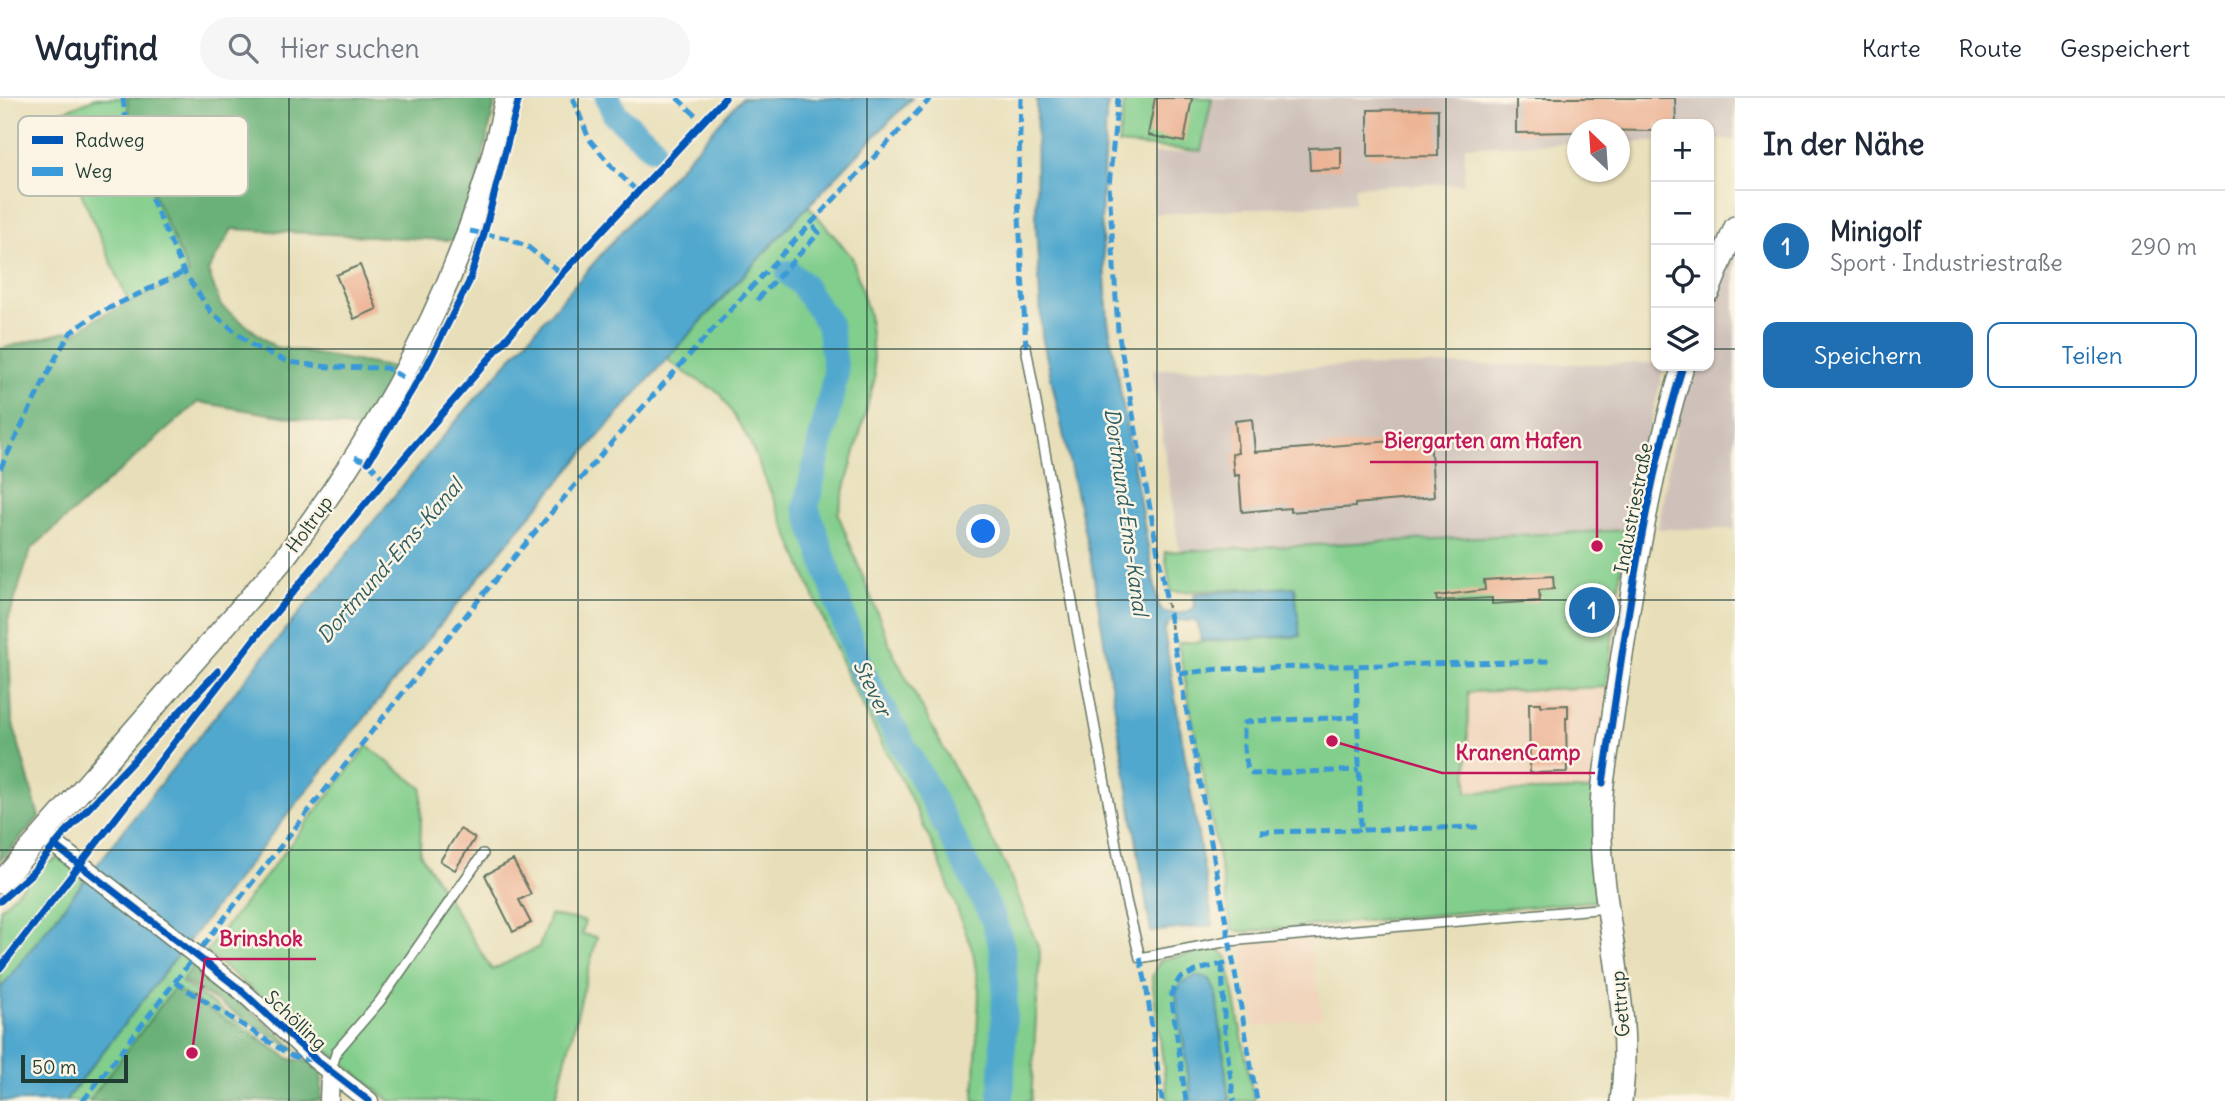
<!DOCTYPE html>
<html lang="de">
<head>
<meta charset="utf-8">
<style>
	:root { --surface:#fff; --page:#f6f6f7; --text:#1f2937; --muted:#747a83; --line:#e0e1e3; --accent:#1f6fb2 }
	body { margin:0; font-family:Delius,sans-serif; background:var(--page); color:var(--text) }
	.controls { position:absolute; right:21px; top:21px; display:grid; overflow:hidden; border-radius:14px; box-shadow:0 2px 5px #0004 }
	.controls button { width:63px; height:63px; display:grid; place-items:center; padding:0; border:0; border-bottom:2px solid var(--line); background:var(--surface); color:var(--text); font:35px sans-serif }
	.compass { position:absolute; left:1567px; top:21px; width:63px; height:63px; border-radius:50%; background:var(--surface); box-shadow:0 2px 5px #0004; rotate:335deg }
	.scale { position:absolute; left:21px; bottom:18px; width:107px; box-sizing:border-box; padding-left:7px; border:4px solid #1f3d34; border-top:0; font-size:19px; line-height:24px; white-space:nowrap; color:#1f3d34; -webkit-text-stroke:5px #fcf5e5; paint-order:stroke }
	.you { position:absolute; left:984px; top:434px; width:24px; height:24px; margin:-18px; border:5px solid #fff; border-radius:50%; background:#1a73e8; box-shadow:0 0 0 10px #1a73e833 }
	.badge { display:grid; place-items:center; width:46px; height:46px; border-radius:50%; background:var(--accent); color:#fff; font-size:23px; font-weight:700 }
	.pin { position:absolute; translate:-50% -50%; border:4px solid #fff; box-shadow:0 2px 7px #0006 }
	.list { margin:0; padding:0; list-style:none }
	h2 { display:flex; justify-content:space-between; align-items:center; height:91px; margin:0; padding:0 28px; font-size:30px }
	h2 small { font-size:23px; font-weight:400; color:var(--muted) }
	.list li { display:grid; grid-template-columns:46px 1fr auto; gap:21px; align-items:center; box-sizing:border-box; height:112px; padding:0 28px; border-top:2px solid var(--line) }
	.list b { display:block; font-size:26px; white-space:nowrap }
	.list p { margin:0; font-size:23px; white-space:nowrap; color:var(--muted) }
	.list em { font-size:23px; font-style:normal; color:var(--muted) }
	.actions { display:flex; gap:14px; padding:21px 28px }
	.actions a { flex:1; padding:16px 0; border:2px solid var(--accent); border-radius:14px; text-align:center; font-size:24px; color:var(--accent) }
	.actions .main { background:var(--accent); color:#fff }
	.icon { flex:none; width:38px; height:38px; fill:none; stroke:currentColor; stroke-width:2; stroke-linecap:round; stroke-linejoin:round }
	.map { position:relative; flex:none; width:1735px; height:1003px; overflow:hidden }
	header { display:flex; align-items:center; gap:42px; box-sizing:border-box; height:98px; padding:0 35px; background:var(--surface); border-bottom:2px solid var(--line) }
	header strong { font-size:33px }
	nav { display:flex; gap:38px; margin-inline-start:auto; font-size:24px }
	.search { width:490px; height:63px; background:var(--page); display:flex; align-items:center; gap:18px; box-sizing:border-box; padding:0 24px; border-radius:38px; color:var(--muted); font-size:26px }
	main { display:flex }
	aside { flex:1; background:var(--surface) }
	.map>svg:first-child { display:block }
	.built { fill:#f1d5bd }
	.industrial { fill:#cec1ba }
	.green { fill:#82ce8c; stroke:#508660; stroke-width:2 }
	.forest { fill:#69b178; stroke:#447756; stroke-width:2 }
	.water { fill:#51a8ce; stroke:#387281; stroke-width:2 }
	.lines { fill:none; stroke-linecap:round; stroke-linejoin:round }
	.river { stroke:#51a8ce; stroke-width:26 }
	.building { fill:#edb495 }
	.service-casing { stroke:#657663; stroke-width:12 }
	.minor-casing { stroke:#657663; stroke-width:21 }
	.tertiary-casing { stroke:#657663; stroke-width:24 }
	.path { stroke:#657663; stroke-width:2.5; stroke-dasharray:5 5; stroke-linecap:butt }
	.service { stroke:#fff; stroke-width:9 }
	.minor { stroke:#fff; stroke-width:18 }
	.tertiary { stroke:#fff; stroke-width:21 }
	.quiet { stroke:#3a99d8; stroke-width:5; stroke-dasharray:10 5; stroke-linecap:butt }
	.cycleway-casing { stroke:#fcf5e5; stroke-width:11 }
	.cycleway { stroke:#0057b8; stroke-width:7 }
	.grid { fill:none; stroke:#1f3d34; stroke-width:2; stroke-opacity:0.55 }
	.labels { text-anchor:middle; stroke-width:5; stroke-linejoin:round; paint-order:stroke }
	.street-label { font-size:19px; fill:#1f3d34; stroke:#fcf5e5 }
	.water-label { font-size:21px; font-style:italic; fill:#2e5d62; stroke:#fcf5e5 }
	.key { fill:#fcf5e5; stroke:#babeb0; stroke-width:2 }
	.key-label { font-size:19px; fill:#1f3d34 }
	.leader { fill:none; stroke:#c2185b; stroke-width:2.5 }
	.callout-dot { fill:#c2185b; stroke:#fcf5e5; stroke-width:2.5 }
	.callout-label { font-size:21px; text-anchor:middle; font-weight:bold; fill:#c2185b; stroke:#fcf5e5; stroke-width:5; stroke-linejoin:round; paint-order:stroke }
</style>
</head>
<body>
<header>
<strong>Wayfind</strong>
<div class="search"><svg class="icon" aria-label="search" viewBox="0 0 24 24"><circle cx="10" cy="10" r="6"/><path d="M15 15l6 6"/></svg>Hier suchen</div>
<nav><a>Karte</a><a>Route</a><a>Gespeichert</a></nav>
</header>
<main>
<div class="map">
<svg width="1735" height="1003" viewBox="0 0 1735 1003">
	<rect width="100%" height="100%" fill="#fcf5e5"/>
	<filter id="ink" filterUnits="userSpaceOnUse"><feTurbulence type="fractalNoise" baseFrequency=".0143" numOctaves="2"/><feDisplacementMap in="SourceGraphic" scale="14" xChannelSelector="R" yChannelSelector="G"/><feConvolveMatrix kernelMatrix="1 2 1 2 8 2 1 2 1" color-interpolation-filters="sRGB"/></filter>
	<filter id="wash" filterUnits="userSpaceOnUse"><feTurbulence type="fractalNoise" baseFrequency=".00686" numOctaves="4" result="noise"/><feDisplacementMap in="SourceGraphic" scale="28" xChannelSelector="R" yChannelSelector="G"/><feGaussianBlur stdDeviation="1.57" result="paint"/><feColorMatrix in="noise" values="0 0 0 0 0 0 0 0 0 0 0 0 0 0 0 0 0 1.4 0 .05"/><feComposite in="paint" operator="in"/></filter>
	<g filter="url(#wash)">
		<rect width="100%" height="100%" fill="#e8dfba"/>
		<g class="built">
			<path d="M1606,589L1594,692L1467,694L1468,594Z"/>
			<path d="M1308,837L1323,919L1256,930L1242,849Z"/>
		</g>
		<g class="industrial">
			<path d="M1212,0H1735V42H1709V26H1656V44H1620L1619,32H1577V45L1465,48L1464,86L1355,88L1354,105L1154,116L1153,56L1201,53Z"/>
			<path d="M1735,147V431H1658L1671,354L1689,275L1692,268H1709V220Z"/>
			<path d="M1656,265V268H1664L1626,432L1179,453L1153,271Z"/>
		</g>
		<g class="green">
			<path d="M96,0H127L133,50L189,176L129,205L48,19Z"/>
			<path d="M1125,0H1212L1201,53L1118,46Z"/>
			<path d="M808,107L852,159L869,217L875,280L838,416L894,557L1007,770L1040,854L1031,1003H974L979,893L973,854L937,757L909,697L848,580L749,342L720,295L684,274L667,261Z"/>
			<path d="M1626,432L1606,589L1468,594L1467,694L1594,692L1602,798L1595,803L1241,834L1232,831L1178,545L1299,538L1295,489L1171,494L1165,454Z"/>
			<path d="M367,648L422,690L420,755L492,872L539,849L550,817L585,823L582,836L597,839L555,1003H390L206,854Z"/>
			<path d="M59,760L86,780L0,891V811L46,765Z"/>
			<path d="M1217,851L1227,858L1254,1003H1229L1216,895H1176L1192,1003H1168L1152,879L1160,862Z"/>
			<path d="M180,853L196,865L181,884L307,973L308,1003H65Z"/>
		</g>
		<g class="forest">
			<path d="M127,0H496L464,143L232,131L208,173L221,208L275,249L402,271L359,331L198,304L31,451L8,523L12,622L39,719L0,763V251L68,233L74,236L97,220L189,176L133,50Z"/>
			<path d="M196,865L296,951L294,952L182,882Z"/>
			<path d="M174,890L290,961L318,965L322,981L321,1003H89Z"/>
		</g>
		<g class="water">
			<path d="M742,0H912C778,137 648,278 525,424C367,613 215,808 65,1003H0V891L153,695L438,344L613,143Z"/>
			<path d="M1037,0H1109L1106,16L1101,122L1108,223L1158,506L1162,513C1172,516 1187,517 1195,509L1194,496L1295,489L1300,538L1201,543L1198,526L1194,523L1177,522L1169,524L1164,533L1213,827L1151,834L1092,468L1042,238L1036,126Z"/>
			<path d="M1198,877L1210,881L1216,895L1229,1003H1192L1176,895L1182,884Z"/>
		</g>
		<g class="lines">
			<g class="river">
				<path d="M608,0L615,16L652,49"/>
				<path d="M789,175L802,186L829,226L836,275L806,409L861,572L927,690L992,818L1002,849L1005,889L1001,1003"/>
			</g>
		</g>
		<g id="blocks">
			<g class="building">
				<path d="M1155,0H1192L1184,44L1148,37Z"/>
				<path d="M1516,0H1675L1676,26H1656V33L1577,32V34L1516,35Z"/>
				<path d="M1438,11V58L1368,59V12Z"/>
				<path d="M1341,49V71L1310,72L1309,50Z"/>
				<path d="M360,167L377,211L354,221L336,177Z"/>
				<path d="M1252,321L1255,354L1430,340L1434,399L1355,406V409L1290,414V410L1242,414L1239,377L1234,378L1232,356L1238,355L1235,323Z"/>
				<path d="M1553,478L1554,491L1539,492L1540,503L1492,506V500L1437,503L1436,498L1485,492L1484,482Z"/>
				<path d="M1529,605H1541V608L1568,607V620H1566L1567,674L1530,675Z"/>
				<path d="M460,731L475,740L455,772L440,763Z"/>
				<path d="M513,762L531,796L519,802L531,825L513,834L485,777Z"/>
			</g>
		</g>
	</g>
	<g filter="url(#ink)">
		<use href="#blocks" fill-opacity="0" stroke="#657663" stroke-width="2"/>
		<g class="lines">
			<g class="service-casing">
				<g id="service">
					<path d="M1026,249L1126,802L1140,860L1229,843L1608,810"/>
					<path d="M330,974L337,953L380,903L483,756"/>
				</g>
			</g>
			<g class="minor-casing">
				<g id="minor">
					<path d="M43,737L242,893L316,962L369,1003"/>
					<path d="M329,1003L330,974"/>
				</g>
			</g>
			<g class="tertiary-casing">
				<g id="tertiary">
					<path d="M1709,193L1735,129"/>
					<path d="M0,785L282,463C387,325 471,171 506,0"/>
					<path d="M1621,1003C1636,896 1590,791 1603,685C1624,545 1641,403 1683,268"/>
				</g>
			</g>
			<g class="path">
				<path d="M1167,505L1169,515"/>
				<path d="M1171,526L1172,534"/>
				<path d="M195,897L206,884"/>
			</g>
			<use href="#service" class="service"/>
			<use href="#minor" class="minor"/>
			<use href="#tertiary" class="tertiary"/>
			<g class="quiet">
				<path d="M123,0L129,50L184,174L211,214L253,248L288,264L329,269L386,270L403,279"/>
				<path d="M573,0L589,41L613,70L637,93"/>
				<path d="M677,0L702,23"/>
				<path d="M1021,0L1018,100L1026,249"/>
				<path d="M1118,0L1109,87L1118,233L1167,505"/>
				<path d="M470,133L506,140L528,149L562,176"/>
				<path d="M757,202L819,135L810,125"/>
				<path d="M355,359L368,364L385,382"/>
				<path d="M0,371L57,257L71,234L95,217L184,174"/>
				<path d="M1169,515L1171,526"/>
				<path d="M1172,534L1232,857L1257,1003"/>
				<path d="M1356,569L1361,732L1478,729"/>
				<path d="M1179,576L1219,571L1551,563"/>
				<path d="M1358,619L1252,623L1244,625V651L1248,672L1253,676L1359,672"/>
				<path d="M1260,734L1361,732"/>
				<path d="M1140,860L1146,886L1162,1003"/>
				<path d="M1222,866L1225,937L1234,1003"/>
				<path d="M175,884L290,957L300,961L316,962"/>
				<path d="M83,1003C236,804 390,606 552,414C673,271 801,134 931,0"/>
				<path d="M1186,1003L1171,896L1179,881L1198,872L1234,863"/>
			</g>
			<g class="cycleway-casing">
				<g id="cycleway">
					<path d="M368,364L426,269L469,184L484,136L519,0"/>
					<path d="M1603,685C1624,545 1641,403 1683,268"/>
					<path d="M54,747L242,893L316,962L369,1003"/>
					<path d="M0,803L32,775L65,735L218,573"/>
					<path d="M0,870L259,535L385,382L562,176L725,0"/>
				</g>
			</g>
			<use href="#cycleway" class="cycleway"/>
		</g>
	</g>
	<path class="grid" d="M289,0V1003M578,0V1003M867,0V1003M1157,0V1003M1446,0V1003M0,251H1656M1709,251H1735M0,502H1735M0,752H1735"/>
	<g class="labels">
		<g class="street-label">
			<text transform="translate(1633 410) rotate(-79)" y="7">Industriestraße</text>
			<text transform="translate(309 426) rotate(-54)" y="7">Holtrup</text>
			<text transform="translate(1620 906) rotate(-95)" y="7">Gettrup</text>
			<text transform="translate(296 922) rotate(43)" y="7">Schölling</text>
		</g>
		<g class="water-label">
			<text transform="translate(1126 414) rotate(82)" y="7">Dortmund-Ems-Kanal</text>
			<text transform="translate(390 463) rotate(-49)" y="7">Dortmund-Ems-Kanal</text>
			<text transform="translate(872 590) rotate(64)" y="7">Stever</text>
		</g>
	</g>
	<rect x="18" y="18" width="230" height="80" rx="10" class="key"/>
	<rect x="32" y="38" width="31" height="8" fill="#0057b8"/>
	<rect x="32" y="69" width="31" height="9" fill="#3a99d8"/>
	<g class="key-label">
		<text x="75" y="49">Radweg</text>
		<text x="75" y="80">Weg</text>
	</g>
	<path class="leader" d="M1597 448L1597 364H1370M1332 643L1442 675H1595M192 955L205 861H316"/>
	<g class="callout-dot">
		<circle cx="1597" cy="448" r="7"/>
		<circle cx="1332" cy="643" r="7"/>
		<circle cx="192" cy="955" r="7"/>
	</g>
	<g class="callout-label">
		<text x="1483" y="350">Biergarten am Hafen</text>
		<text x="1518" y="662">KranenCamp</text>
		<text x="261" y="848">Brinshok</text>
	</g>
</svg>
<div class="controls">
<button>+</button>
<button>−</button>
<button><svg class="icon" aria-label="locate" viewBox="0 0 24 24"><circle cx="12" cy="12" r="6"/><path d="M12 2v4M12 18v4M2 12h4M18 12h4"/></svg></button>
<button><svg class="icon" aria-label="layers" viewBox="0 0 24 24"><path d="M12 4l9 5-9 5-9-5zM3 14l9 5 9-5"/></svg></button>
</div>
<svg class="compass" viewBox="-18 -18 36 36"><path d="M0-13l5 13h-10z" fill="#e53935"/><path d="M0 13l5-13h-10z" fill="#747a83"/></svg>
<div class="scale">50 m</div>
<div class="you"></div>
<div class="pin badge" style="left:1592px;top:512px">1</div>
</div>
<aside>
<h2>In der Nähe<small></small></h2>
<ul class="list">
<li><span class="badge">1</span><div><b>Minigolf</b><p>Sport · Industriestraße</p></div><em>290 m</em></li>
</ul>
<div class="actions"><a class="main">Speichern</a><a>Teilen</a></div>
</aside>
</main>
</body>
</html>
